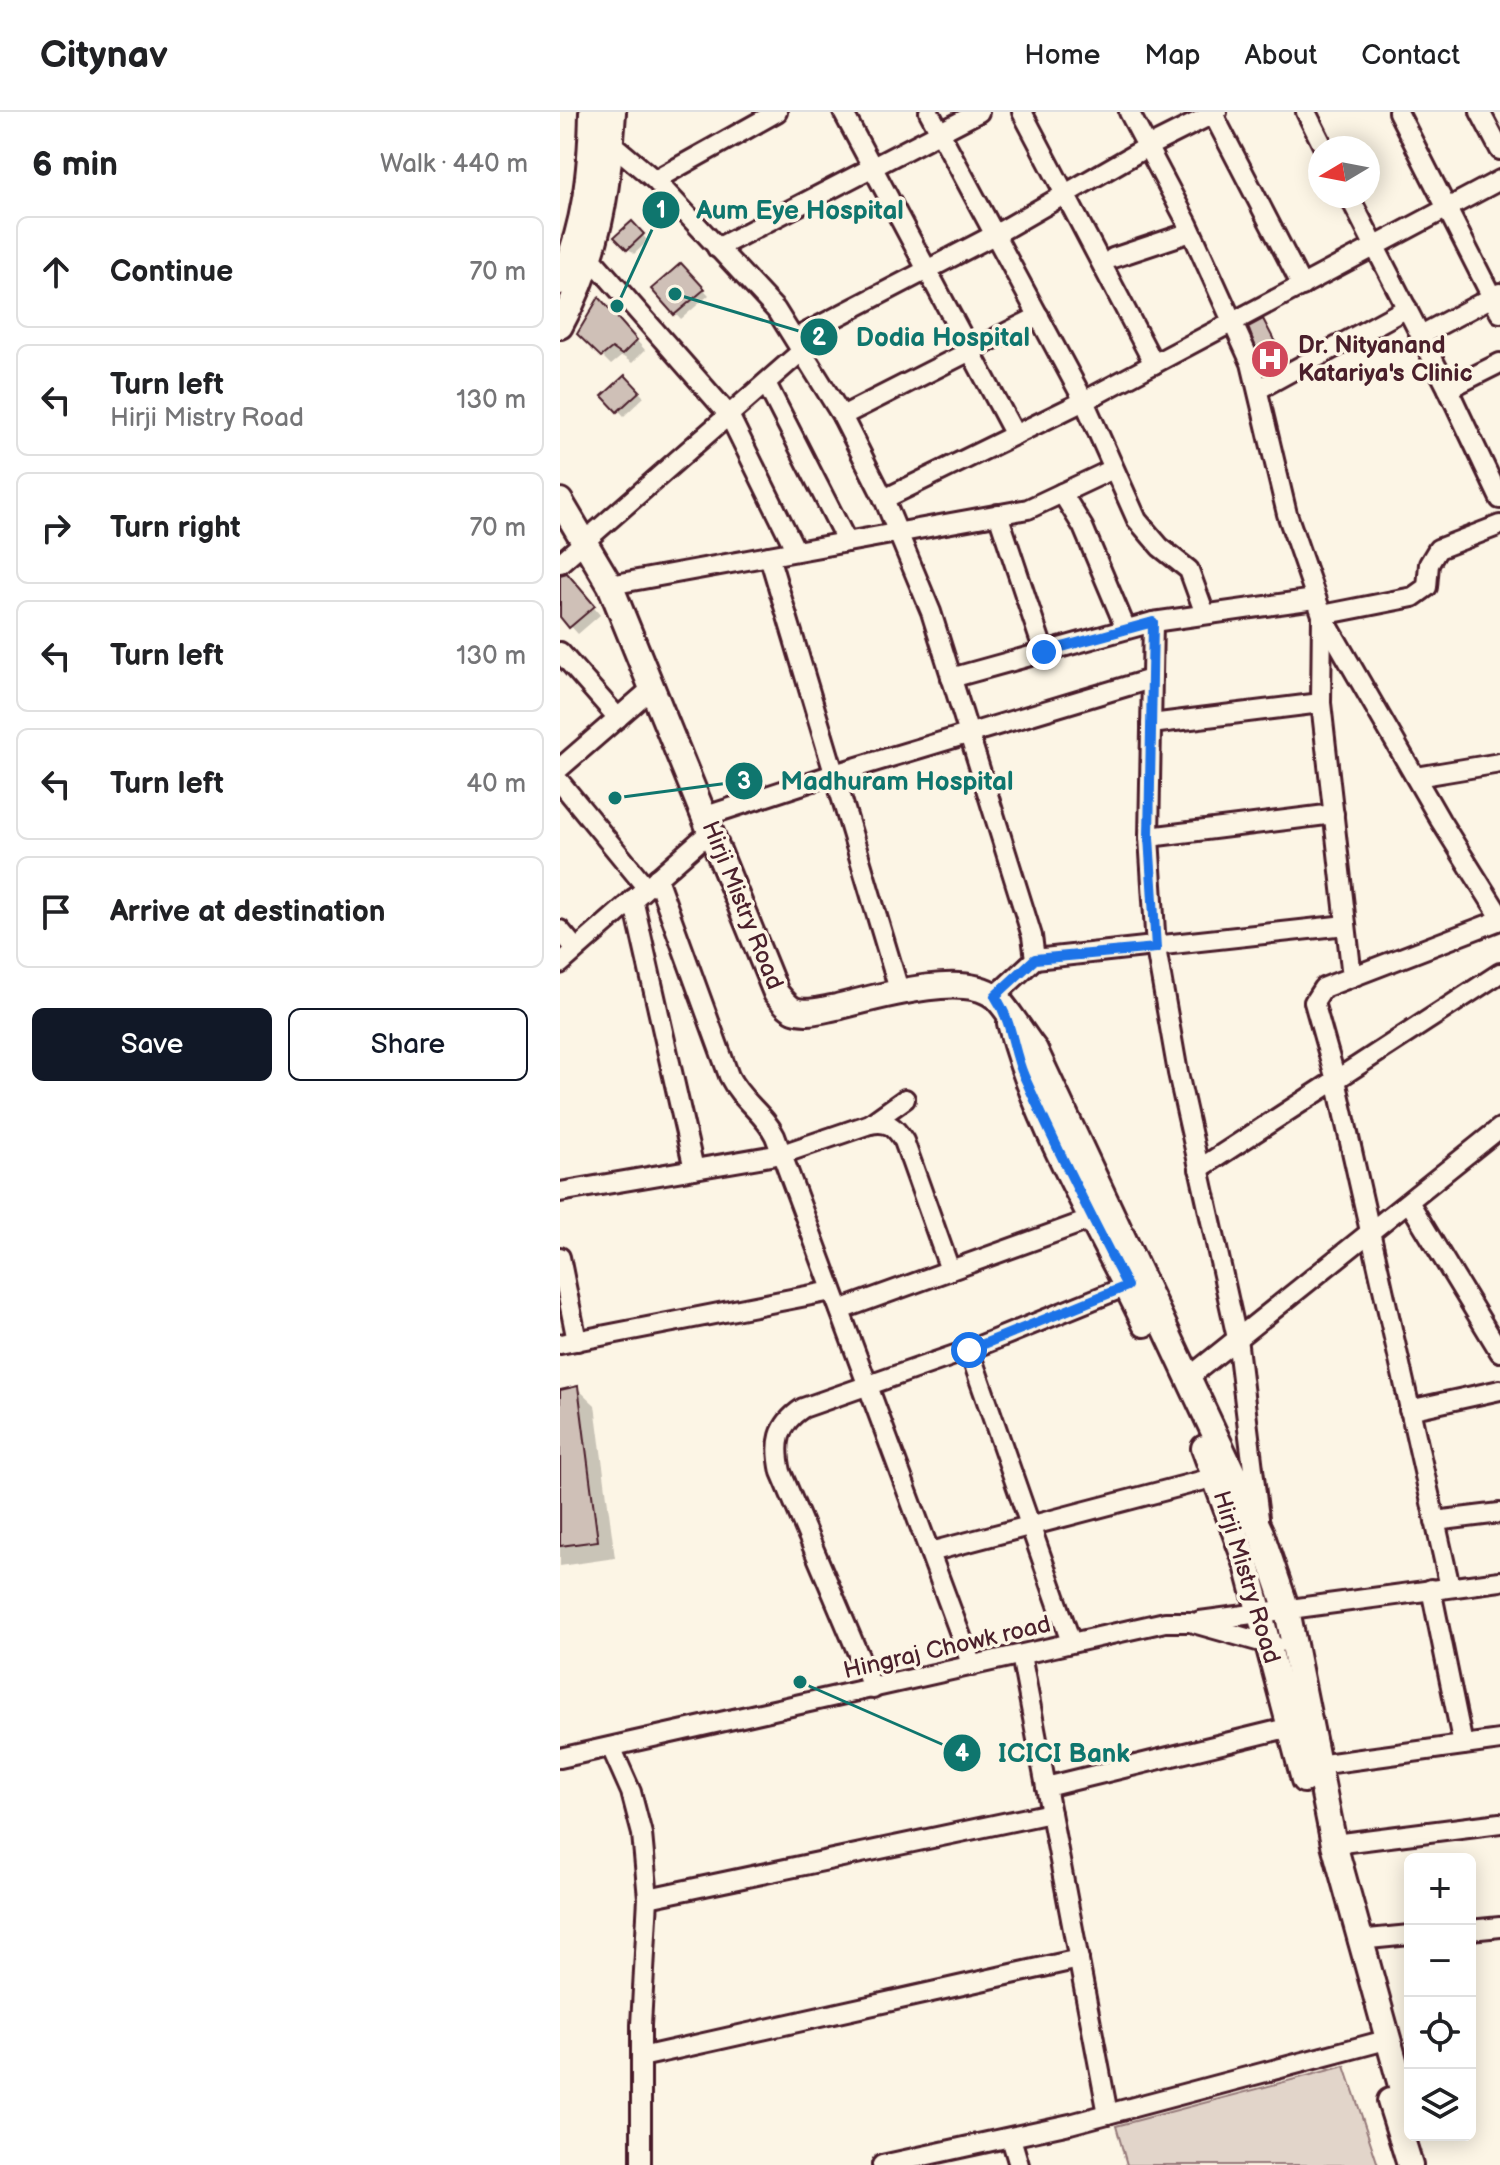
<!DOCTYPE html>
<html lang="en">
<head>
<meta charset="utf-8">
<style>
	:root { --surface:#fff; --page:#f2f2f2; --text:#202124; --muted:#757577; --line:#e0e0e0; --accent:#111827 }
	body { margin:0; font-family:"Balsamiq Sans",sans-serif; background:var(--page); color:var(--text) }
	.controls { position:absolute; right:24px; bottom:24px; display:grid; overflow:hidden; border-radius:12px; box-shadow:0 4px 20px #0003 }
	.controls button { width:72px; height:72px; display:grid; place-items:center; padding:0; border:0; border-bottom:2px solid var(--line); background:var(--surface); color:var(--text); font:40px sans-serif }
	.compass { position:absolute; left:748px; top:24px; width:72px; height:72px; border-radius:50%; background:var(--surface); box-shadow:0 4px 20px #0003; rotate:260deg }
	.stop { position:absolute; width:24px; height:24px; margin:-18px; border:6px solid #1a73e8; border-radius:50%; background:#fff }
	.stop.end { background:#1a73e8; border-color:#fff; box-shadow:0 2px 8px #0008 }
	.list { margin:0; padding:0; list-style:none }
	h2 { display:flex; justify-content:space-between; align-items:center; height:104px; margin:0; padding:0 32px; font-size:34px }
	h2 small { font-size:26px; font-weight:400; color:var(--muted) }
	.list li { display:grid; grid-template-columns:52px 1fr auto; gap:24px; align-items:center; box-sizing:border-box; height:112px; margin:0 16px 16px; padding:0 16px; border:2px solid var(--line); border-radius:12px }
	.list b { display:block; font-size:30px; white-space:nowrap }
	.list p { margin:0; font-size:26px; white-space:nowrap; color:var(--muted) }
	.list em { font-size:26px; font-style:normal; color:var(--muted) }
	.actions { display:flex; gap:16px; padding:24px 32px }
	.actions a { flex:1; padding:18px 0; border:2px solid var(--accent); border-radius:12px; text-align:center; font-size:28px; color:var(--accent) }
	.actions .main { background:var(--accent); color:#fff }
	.icon { flex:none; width:44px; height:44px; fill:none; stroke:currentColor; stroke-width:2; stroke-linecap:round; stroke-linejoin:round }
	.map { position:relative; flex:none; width:940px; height:2053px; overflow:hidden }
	header { display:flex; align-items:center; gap:48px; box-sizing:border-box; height:112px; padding:0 40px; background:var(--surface); border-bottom:2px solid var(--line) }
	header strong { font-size:38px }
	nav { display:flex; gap:44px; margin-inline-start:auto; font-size:28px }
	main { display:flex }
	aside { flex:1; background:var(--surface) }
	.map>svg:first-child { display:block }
	.green { fill:#e2d5ca; stroke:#967a7a; stroke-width:2 }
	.shadow { fill:#0003 }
	.building { fill:#cfc0b7; stroke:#4a1f2b; stroke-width:2 }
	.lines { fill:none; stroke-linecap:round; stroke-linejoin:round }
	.minor-casing { stroke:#4a1f2b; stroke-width:24 }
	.major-casing { stroke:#4a1f2b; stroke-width:30 }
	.minor { stroke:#fcf5e5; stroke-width:18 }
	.major { stroke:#fcf5e5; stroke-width:24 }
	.route { stroke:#1a73e8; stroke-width:10 }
	.labels { text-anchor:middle; stroke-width:7; stroke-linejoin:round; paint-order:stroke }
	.poi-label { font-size:24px; font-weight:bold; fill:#4a1f2b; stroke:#fcf5e5; text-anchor:start }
	.street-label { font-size:24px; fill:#4a1f2b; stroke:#fcf5e5 }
	.leader { fill:none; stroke:#0f766e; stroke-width:3 }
	.callout-dot { fill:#0f766e; stroke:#fcf5e5; stroke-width:3 }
	.mark-label { font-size:24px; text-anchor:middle; font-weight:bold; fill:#fff }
	.callout-label { font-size:26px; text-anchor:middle; font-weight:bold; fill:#0f766e; stroke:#fcf5e5; stroke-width:7; stroke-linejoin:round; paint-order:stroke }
</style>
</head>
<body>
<header>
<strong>Citynav</strong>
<nav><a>Home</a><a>Map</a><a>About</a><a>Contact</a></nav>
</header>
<main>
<aside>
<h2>6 min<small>Walk · 440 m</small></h2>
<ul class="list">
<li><svg class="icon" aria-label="ahead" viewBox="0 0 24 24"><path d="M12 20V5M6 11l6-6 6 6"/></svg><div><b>Continue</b></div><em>70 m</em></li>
<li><svg class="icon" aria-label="left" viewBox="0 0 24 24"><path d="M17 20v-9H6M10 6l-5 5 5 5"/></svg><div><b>Turn left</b><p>Hirji Mistry Road</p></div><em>130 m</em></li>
<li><svg class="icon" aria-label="right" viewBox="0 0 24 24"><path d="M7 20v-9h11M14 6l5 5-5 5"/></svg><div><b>Turn right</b></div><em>70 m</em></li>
<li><svg class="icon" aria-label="left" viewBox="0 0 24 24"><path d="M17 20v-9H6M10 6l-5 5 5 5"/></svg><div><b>Turn left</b></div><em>130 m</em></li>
<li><svg class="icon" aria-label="left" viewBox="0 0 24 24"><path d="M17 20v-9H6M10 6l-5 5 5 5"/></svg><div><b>Turn left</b></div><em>40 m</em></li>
<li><svg class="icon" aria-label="arrive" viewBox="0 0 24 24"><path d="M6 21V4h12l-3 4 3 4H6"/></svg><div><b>Arrive at destination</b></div></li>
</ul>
<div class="actions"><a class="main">Save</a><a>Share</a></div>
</aside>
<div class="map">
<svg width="940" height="2053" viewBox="0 0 940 2053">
	<rect width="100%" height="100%" fill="#fcf5e5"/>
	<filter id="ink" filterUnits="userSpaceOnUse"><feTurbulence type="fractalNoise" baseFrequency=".0125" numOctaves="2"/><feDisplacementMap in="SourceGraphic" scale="16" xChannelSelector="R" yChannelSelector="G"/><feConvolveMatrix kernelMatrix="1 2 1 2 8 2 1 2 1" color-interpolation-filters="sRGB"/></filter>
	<g filter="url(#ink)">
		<path class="green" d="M785,1954L818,2053H567L556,2014Z"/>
		<g class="shadow">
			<path d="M72,112L88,129L74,142L57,125Z"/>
			<path d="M121,153L149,183L121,207L94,177Z"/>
			<path d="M48,196L85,238L72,251L62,244L51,253L19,221Z"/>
			<path d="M703,210L729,255L713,264L707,259Z"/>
			<path d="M65,266L84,285L64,304L45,284Z"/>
			<path d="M0,464L14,471L40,503L18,522L0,502Z"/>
			<path d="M17,1276L35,1293L55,1446L0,1454V1280Z"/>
		</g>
		<g class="building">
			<path d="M72,109L84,122L67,138L54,125Z"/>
			<path d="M121,151L145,177L114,203L91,177Z"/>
			<path d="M39,185L77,228L62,243L52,236L41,245L17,222Z"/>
			<path d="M703,207L725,249L705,260L688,215Z"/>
			<path d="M65,263L80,279L57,300L42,284Z"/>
			<path d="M7,461L35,494L9,516L0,505V463Z"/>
			<path d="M18,1274L38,1429L0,1434V1278Z"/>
		</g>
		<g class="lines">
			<g class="minor-casing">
				<g id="minor">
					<path d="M283,0L455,323"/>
					<path d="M369,0L524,289L577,408L600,435L629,458L645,502"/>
					<path d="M462,0L594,252"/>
					<path d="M569,0L628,112L691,251L727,402L762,503L880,708L940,804"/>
					<path d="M746,0L764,36"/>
					<path d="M838,0L940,201"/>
					<path d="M920,0L940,38"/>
					<path d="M653,2L742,174"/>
					<path d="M43,29L51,31L95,68L216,198L282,304L324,387L371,500L472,824L475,847L435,884"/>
					<path d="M95,68L217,0"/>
					<path d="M789,84L888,277L940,387"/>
					<path d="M157,136L419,0"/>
					<path d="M31,146L169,303L236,439"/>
					<path d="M553,146L631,120"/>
					<path d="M861,223L940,181"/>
					<path d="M236,226L436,122L587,35L657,0"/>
					<path d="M206,271L287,430"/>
					<path d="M699,277L847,196"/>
					<path d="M888,277L940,251"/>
					<path d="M282,304L479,204"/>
					<path d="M502,381L523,415L566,517"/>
					<path d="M324,387L524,289L940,68"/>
					<path d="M438,402L484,540"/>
					<path d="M209,444L340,881"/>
					<path d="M0,451L243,238"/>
					<path d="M50,473L468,397L553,357"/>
					<path d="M593,510L589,725L596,836L618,961L677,1226L699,1406"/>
					<path d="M0,540L58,606"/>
					<path d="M391,566L593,510L755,487"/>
					<path d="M591,612L761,591"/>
					<path d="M0,656L91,577"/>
					<path d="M856,665L940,651"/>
					<path d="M0,670L86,775"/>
					<path d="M146,704L274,662L591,567"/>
					<path d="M589,725L774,702"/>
					<path d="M97,766L169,964C182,990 204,1001 215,1024L412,1554"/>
					<path d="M73,787L134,1057"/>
					<path d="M0,818L16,837"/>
					<path d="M475,847L786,813"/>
					<path d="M0,852L152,718"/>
					<path d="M792,865L761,591L762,503L853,485L867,475L869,452L878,437L940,413"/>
					<path d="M310,1012L345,987"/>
					<path d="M639,1057L940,861"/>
					<path d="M0,1080L222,1042L310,1012C328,1008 335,1015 344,1029L390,1158"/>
					<path d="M849,1090L940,1240"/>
					<path d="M0,1145L17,1229"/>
					<path d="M280,1198L532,1107"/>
					<path d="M0,1232L272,1179"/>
					<path d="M409,1238L511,1530"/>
					<path d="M628,1266L940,1016"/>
					<path d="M849,1298L940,1278"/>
					<path d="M875,1409L940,1401"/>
					<path d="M370,1440L656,1365"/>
					<path d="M890,1475L776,968L754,890L763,876L940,808"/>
					<path d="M871,1477L903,1633"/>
					<path d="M640,1509L940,1469"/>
					<path d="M461,1543L548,2002"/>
					<path d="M313,1577L221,1360C215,1332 217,1313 243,1296L409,1238L567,1174"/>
					<path d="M51,1635L71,1680L82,1722L88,1786L81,1913V2053"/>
					<path d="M0,1646L605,1510H630L715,1534"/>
					<path d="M757,1653L940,1628"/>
					<path d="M486,1675L731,1615"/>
					<path d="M774,1732L940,1711"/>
					<path d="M88,1786L491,1701"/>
					<path d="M910,1818L940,1815"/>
					<path d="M798,1828L850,1823"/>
					<path d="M81,1945L519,1847"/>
					<path d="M451,2026L459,2053"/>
					<path d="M322,2053L510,2012L826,1928"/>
				</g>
			</g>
			<g class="major-casing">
				<g id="major">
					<path d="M0,170C25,116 31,59 32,0"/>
					<path d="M0,214C39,143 48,79 53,0"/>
					<path d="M0,389L50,473L216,881C221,887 227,895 234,898C247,903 264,897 277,895C314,886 401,859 434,884C444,891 465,926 475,938L701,1421L727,1498L774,1732L850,2006"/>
					<path d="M450,911C477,1017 538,1113 585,1212"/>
					<path d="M644,1336L687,1453L744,1668"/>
					<path d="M830,1989L850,2053"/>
				</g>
			</g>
			<use href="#minor" class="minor"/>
			<use href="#major" class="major"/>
		</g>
	</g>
	<g class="lines" filter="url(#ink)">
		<path class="route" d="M409,1238L567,1174C531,1105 496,1035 464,964C452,936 453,911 435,884L475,847L596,836L589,725L593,510L484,540"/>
	</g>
	<defs>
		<g id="hospital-disc" transform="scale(2)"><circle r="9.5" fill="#d1495b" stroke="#fcf5e5"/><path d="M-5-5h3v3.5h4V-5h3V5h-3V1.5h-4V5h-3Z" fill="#fff"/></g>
	</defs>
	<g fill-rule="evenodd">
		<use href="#hospital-disc" x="710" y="247"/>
	</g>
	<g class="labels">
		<g class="poi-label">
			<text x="738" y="241">Dr. Nityanand<tspan x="738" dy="28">Katariya's Clinic</tspan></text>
		</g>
		<g class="street-label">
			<text transform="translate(183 793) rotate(68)" y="8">Hirji Mistry Road</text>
			<text transform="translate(687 1465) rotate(73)" y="8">Hirji Mistry Road</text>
			<text transform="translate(387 1535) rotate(-13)" y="8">Hingraj Chowk road</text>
		</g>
	</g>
	<path class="leader" d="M57 194L101 98M115 182L259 225M55 686L184 669M240 1570L402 1641"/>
	<g class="callout-dot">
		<circle cx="57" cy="194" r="8"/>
		<circle cx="115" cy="182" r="8"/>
		<circle cx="55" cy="686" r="8"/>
		<circle cx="240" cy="1570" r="8"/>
		<circle cx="101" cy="98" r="20"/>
		<circle cx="259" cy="225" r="20"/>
		<circle cx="184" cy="669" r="20"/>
		<circle cx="402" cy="1641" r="20"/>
	</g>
	<g class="mark-label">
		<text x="101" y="106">1</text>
		<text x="259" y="233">2</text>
		<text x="184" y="677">3</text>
		<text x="402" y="1649">4</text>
	</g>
	<g class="callout-label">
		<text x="240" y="107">Aum Eye Hospital</text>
		<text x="383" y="234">Dodia Hospital</text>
		<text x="337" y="678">Madhuram Hospital</text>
		<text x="504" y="1650">ICICI Bank</text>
	</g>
</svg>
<div class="controls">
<button>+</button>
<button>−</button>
<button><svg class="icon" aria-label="locate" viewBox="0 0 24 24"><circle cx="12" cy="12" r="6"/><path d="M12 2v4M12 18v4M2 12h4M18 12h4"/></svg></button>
<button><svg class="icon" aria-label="layers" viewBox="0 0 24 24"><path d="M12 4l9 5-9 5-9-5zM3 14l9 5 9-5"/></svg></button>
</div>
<svg class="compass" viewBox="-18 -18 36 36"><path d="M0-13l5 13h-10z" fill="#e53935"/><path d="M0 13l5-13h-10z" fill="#757577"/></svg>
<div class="stop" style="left:409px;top:1238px"></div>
<div class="stop end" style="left:484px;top:540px"></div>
</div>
</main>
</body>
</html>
